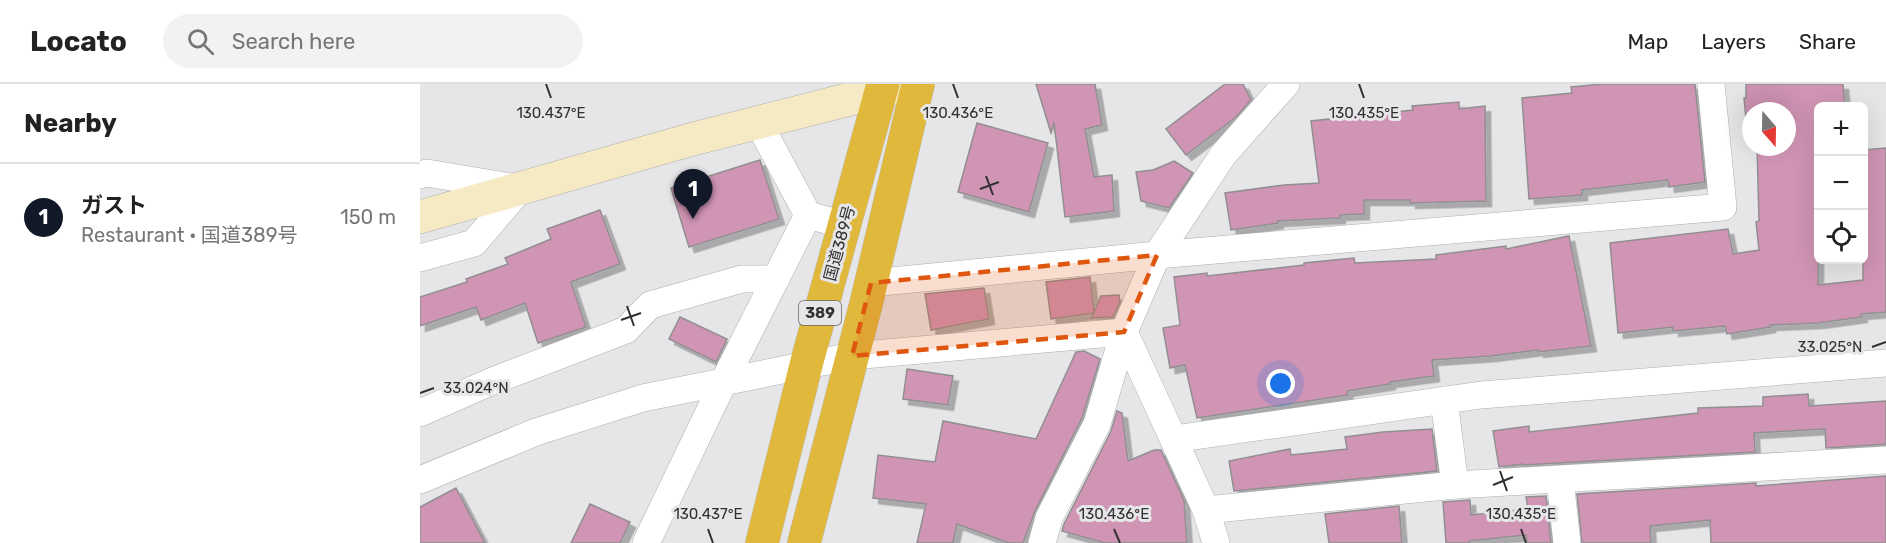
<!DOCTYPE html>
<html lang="en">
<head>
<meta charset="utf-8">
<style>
	:root { --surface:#fff; --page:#f2f2f2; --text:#222; --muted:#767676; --line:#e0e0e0; --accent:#111827 }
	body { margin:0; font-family:Rubik,"Noto Sans JP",sans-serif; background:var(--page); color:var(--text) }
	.controls { position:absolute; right:18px; top:18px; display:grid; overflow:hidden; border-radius:9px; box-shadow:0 6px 24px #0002 }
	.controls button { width:54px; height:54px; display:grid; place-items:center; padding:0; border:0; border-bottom:2px solid var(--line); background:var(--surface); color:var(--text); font:30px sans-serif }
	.compass { position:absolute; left:1322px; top:18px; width:54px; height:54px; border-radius:50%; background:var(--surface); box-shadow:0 6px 24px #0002; rotate:160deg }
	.you { position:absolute; left:861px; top:300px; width:21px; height:21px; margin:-15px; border:4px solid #fff; border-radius:50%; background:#1a73e8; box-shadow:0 0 0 9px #1a73e833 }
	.badge { display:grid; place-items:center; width:39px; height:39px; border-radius:50%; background:var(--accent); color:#fff; font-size:20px; font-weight:700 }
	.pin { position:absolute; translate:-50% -50px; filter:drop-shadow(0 2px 3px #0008) }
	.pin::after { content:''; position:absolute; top:32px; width:21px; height:18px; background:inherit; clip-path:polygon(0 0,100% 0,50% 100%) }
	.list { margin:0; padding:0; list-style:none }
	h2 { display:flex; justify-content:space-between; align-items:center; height:78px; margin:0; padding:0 24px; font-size:26px }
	h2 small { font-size:20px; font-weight:400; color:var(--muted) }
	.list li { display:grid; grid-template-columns:39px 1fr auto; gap:18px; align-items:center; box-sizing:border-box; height:108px; padding:0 24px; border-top:2px solid var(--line) }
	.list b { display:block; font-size:22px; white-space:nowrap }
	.list p { margin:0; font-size:20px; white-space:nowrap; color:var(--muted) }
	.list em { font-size:20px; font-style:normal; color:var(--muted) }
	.icon { flex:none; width:33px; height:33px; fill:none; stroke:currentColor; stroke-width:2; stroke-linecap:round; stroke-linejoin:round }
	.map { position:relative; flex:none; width:1466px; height:459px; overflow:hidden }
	header { display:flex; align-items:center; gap:36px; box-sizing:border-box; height:84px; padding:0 30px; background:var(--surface); border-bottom:2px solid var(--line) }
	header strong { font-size:28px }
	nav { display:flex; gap:33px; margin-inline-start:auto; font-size:21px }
	.search { width:420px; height:54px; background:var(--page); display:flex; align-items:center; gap:15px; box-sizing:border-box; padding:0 21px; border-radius:33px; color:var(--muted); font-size:22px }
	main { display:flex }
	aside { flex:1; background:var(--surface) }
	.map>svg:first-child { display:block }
	.building { fill:#d094b4; stroke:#928f90; stroke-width:1.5; filter:url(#shadow) }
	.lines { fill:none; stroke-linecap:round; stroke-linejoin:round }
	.street-casing { stroke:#adaeb0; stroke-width:28 }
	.secondary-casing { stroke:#adaeb0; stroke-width:34 }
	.highway-casing { stroke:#c1c1c2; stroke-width:34 }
	.street { stroke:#fff; stroke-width:27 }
	.secondary { stroke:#f5eac4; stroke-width:33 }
	.highway { stroke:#dfb83c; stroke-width:33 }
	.marked { fill:#df570e; fill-opacity:0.2; stroke:#df570e; stroke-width:4.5; stroke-dasharray:12 8; stroke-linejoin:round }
	.ticks { fill:none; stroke:#313132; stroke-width:2 }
	.labels { text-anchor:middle; stroke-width:6; stroke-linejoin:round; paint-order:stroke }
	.shield { fill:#e6e6e9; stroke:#676769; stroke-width:1.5 }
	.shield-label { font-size:15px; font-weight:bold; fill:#313132 }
	.street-label { font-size:16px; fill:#313132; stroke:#e6e6e9 }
	.ticks-label { font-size:15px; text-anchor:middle; fill:#313132; stroke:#e6e6e9; stroke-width:6; stroke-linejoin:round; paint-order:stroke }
</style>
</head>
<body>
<header>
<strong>Locato</strong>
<div class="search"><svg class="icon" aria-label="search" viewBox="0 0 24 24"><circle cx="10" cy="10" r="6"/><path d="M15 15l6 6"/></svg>Search here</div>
<nav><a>Map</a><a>Layers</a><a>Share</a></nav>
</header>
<main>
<aside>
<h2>Nearby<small></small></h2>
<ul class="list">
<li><span class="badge">1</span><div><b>ガスト</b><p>Restaurant · 国道389号</p></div><em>150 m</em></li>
</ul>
</aside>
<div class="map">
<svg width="1466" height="459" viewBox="0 0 1466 459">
	<defs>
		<filter id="shadow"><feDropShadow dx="5.5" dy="5.5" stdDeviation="0" flood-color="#0004"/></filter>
	</defs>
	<rect width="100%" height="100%" fill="#e6e6e9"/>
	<g class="building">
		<path d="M616,0H675L682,41L665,45L674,93L692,91L694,127L645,133L634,38L631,49Z"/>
		<path d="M805,0H823L831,16L816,33L766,71L746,45Z"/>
		<path d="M1183,0H1275L1285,98L1249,103L1248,96L1162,106V111L1109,115L1102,14L1152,9L1151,3Z"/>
		<path d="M1326,0H1423L1425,22H1398V201L1443,196V66L1466,64V228L1441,230L1442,233L1398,239L1350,241V243L1307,250L1305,242L1253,247V243L1198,249L1190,159L1308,145L1313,170L1339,166L1336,138L1339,137L1337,63H1367V27H1331V45H1327L1324,14H1326Z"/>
		<path d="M1039,18V25L1065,22L1066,117L990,119V116H944V130L920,131V134L858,137V139L811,146L805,109L864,101L899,99L891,37L993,26L992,22Z"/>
		<path d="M557,39L628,59L609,128L538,108Z"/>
		<path d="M340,76L359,135L269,163L251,104Z"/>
		<path d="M754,77L773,89L749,124L721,117L716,88L733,86Z"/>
		<path d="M180,126L200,180L151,198L166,243L118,259L105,219L61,236L56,223L0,242V213L47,198L46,195L88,180L85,174L131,155L127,145Z"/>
		<path d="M1149,152L1171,262L1118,268V266L1071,272L1012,276L1014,292L970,298V300L927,307L928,311L777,334L765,281L750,284L743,244L760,241L754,193L787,189V192L884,181V179L934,174L935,179L1016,175V171L1086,162V165Z"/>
		<path d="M670,193L674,228L681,212L699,211L700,218L693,233L671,234L674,229L631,235L626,198Z"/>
		<path d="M564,204L569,235L511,246L505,210Z"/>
		<path d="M260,233L307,255L296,278L249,255Z"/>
		<path d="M664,267L680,275L662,334L615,427L603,459H589L537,440L533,459H497L506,420L453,414L458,371L515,378L523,337L616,355L656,268Z"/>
		<path d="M487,285L533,292L528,321L483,315Z"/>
		<path d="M1388,310L1389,322L1466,317V360L1406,364L1405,345L1334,349L1335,368L1103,381V380L1079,383L1073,347L1109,342V348L1278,329V324L1343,322V313Z"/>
		<path d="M697,327L702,329L708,377L734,366H741L764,416L767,459H685L642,447L644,440L691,347Z"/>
		<path d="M1012,345L1017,387L814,407L809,377L870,365L871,371L927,365L925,353L963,348Z"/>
		<path d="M1466,392V459H1291L1290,436L1230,442L1231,459H1162L1157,410L1336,399V402Z"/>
		<path d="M36,404L65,459H0V423Z"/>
		<path d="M1126,412L1131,459H1107L1106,451L1049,457V459H1026L1023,418L1050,416L1051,431L1108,425L1106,413Z"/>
		<path d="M170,420L210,438L200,459H151Z"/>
		<path d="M979,422L982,459H909L905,430Z"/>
	</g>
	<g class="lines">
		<g class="street-casing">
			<g id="street">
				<path d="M338,38L388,131"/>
				<path d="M0,91L7,89L97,104"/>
				<path d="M0,174L54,159L101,104"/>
				<path d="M451,199L737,171L1303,123L1291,0"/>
				<path d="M704,248L786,426L796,459"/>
				<path d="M1024,316L1035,401"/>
				<path d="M0,329L75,296L206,246L230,221L322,195H356"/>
				<path d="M754,355L1061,311L1466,279"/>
				<path d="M0,396L116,348L223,314L432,272L704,248"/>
				<path d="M1140,396L1147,459"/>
				<path d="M786,426L1035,401L1466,376"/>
				<path d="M226,459L304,297L388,131L424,141"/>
				<path d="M622,459L629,434L677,340L704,248L737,171L803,71L866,0"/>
			</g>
		</g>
		<g class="secondary-casing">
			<path id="secondary" d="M0,133L273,55L489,0"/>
		</g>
		<g class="highway-casing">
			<g id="highway">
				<path d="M342,459L386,281L463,0"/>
				<path d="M384,459L446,220L498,0"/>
			</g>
		</g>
		<use href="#street" class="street"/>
		<use href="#secondary" class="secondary"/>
		<use href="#highway" class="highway"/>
	</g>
	<path class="marked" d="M737,171L704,248L432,272L451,199Z"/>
	<path class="ticks" d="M126,0L131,14M533,0L538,14M939,0L944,14M566,92L573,111M560,105L579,98M207,222L214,242M201,236L221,229M1452,263L1466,258M0,309L14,304M1080,387L1087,407M1073,401L1093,393M288,445L293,459M694,445L700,459M1101,445L1106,459"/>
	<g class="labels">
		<rect class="shield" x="379" y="217" width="42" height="24" rx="4.5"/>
		<g class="shield-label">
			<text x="400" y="234">389</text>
		</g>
		<g class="street-label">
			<text transform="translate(419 159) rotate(-75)" y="6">国道389号</text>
		</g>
	</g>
	<g class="ticks-label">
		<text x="131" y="34">130.437°E</text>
		<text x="538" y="34">130.436°E</text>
		<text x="944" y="34">130.435°E</text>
		<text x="1410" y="268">33.025°N</text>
		<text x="56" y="309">33.024°N</text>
		<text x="288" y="435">130.437°E</text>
		<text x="694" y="435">130.436°E</text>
		<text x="1101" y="435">130.435°E</text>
	</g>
</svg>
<div class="controls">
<button>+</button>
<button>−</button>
<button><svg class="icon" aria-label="locate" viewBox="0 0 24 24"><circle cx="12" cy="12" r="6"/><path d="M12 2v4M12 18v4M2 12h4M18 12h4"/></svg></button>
</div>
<svg class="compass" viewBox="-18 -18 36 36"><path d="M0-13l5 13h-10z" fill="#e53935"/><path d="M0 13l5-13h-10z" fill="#767676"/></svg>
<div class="you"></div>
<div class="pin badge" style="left:273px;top:135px">1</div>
</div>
</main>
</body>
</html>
